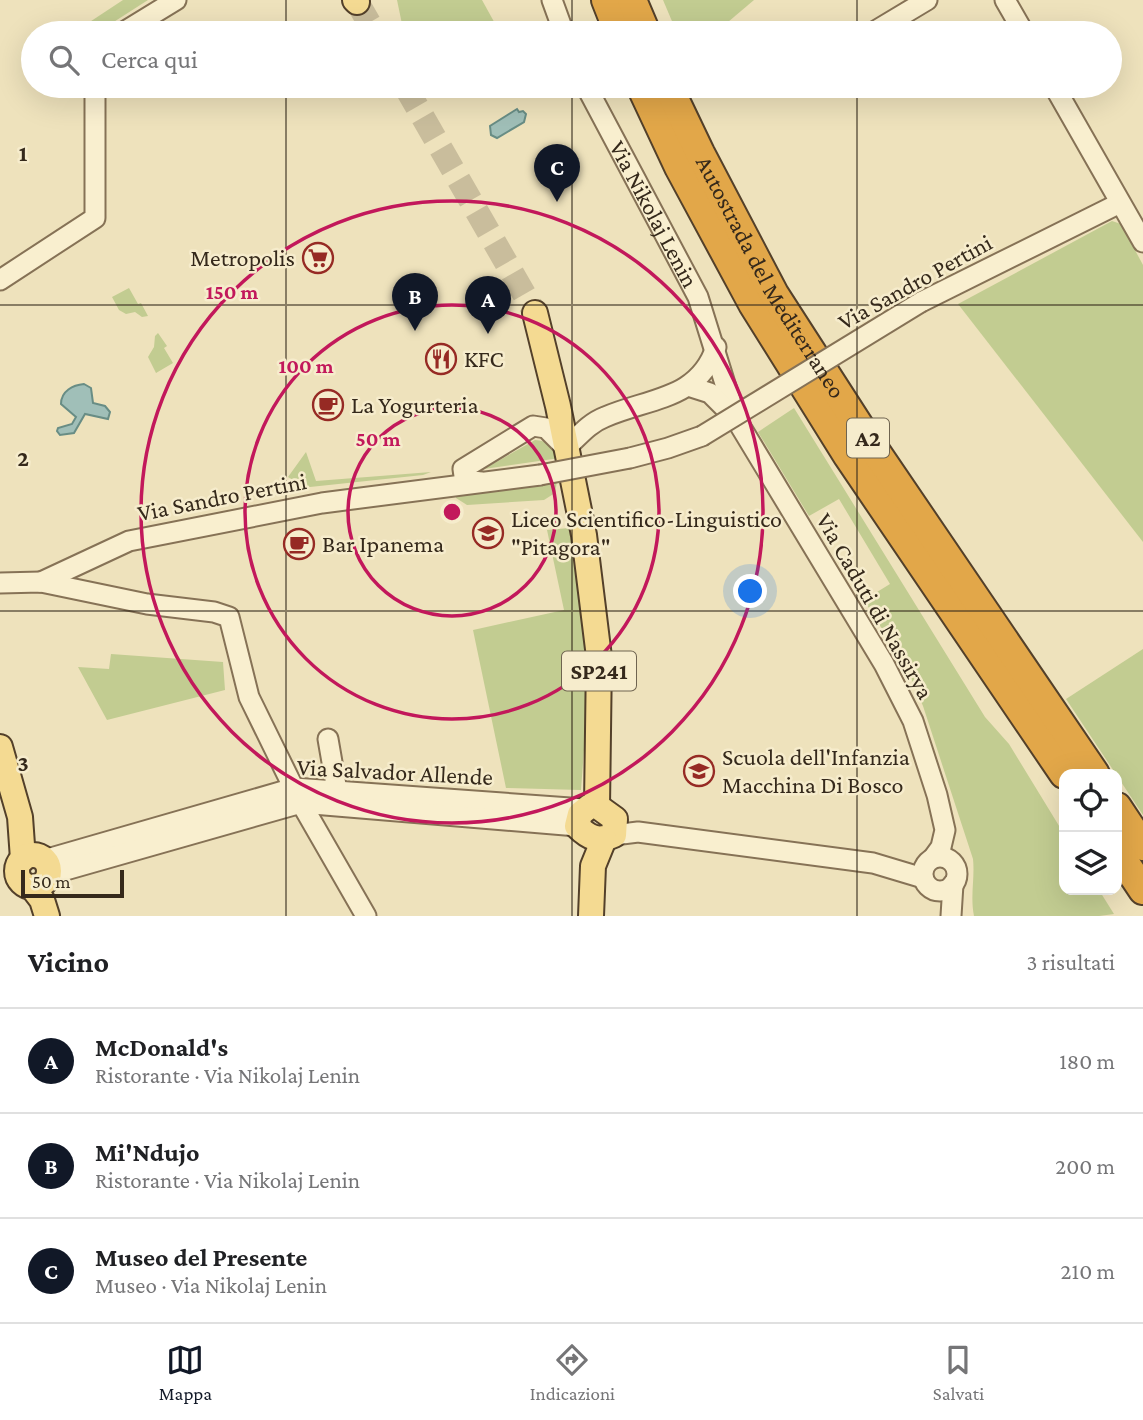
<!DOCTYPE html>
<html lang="it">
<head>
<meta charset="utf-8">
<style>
	:root { --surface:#fff; --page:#f6f6f6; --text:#202124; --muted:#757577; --line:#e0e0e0; --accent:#111827 }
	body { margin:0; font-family:"Crimson Pro",serif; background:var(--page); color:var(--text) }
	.controls { position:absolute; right:21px; bottom:21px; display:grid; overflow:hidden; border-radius:14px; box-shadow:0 7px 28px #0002 }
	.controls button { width:63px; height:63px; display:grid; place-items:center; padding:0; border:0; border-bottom:2px solid var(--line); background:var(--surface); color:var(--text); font:35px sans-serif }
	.scale { position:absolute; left:21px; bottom:18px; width:103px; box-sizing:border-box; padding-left:7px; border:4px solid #35291b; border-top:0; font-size:19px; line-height:24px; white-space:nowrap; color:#35291b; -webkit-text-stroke:5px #f6eccc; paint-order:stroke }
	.you { position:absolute; left:751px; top:592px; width:24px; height:24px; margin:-18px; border:5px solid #fff; border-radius:50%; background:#1a73e8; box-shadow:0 0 0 10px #1a73e833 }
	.badge { display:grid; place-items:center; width:46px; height:46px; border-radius:50%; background:var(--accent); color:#fff; font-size:23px; font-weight:700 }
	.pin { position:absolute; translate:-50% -58px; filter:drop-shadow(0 2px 4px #0008) }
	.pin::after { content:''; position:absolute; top:37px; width:24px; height:21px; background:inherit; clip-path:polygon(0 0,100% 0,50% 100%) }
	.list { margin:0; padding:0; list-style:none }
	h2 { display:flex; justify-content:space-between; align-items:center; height:91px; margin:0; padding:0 28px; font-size:30px }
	h2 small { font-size:23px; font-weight:400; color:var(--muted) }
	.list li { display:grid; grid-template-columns:46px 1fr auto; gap:21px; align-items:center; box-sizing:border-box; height:105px; padding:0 28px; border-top:2px solid var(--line) }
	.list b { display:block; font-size:26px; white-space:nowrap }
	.list p { margin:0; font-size:23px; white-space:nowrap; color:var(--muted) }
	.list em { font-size:23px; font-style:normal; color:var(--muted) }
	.icon { flex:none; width:38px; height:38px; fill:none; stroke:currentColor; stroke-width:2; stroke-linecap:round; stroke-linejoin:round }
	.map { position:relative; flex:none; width:1143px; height:916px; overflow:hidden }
	.search { position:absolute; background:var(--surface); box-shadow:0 7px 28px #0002; left:21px; right:21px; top:21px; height:77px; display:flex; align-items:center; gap:18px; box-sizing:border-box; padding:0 24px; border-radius:38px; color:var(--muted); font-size:26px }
	.sheet { height:406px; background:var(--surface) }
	nav { display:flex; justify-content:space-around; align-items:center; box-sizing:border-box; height:98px; border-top:2px solid var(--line); background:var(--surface); font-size:19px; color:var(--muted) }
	nav a { display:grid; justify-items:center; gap:4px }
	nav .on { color:var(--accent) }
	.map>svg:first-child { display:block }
	.green { fill:#c2cc91 }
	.water { fill:#a0bfb8; stroke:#688d85; stroke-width:2 }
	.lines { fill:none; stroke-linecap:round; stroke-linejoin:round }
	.major-tunnel { stroke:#c9bd9c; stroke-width:24; stroke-dasharray:24 12; stroke-linecap:butt }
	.minor-casing { stroke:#867256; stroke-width:23 }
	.major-casing { stroke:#53402a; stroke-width:28 }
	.highway-casing { stroke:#53402a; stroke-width:32 }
	.minor { stroke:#f9efcf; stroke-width:19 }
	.major { stroke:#f4da92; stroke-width:24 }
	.highway { stroke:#e2a749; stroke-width:28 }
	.minor-bridge-casing { stroke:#867256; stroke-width:23; stroke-linecap:butt }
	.minor-bridge { stroke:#f9efcf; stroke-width:19 }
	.grid { fill:none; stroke:#35291b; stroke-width:2; stroke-opacity:0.55 }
	.ring { fill:none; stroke:#c2185b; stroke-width:3.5 }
	.labels { text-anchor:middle; stroke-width:5; stroke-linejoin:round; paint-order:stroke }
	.shield { fill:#f6eccc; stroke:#6f6450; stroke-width:2 }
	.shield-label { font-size:23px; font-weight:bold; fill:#35291b }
	.street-label { font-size:24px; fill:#35291b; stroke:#f6eccc }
	.poi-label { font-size:24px; fill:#35291b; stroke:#f6eccc; text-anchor:start }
	.grid-label { font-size:23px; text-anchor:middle; font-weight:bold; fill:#35291b; stroke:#f6eccc; stroke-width:5; stroke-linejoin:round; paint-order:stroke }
	.centre { fill:#c2185b; stroke:#f6eccc; stroke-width:3.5 }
	.ring-label { font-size:21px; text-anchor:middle; font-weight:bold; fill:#c2185b; stroke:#f6eccc; stroke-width:5; stroke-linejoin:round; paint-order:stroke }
</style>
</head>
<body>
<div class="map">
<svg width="1143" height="916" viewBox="0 0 1143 916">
	<rect width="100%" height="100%" fill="#eee2bc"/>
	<g class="green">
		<path d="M123,0H148L109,25L103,33H73Z"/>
		<path d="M397,0H482L498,29L491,33H408L402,24Z"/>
		<path d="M663,0H754L715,33H677Z"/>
		<path d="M1112,221L1121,224L1143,265V542L958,304Z"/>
		<path d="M129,288L138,304L141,303L148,316L142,317L135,312L126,314L119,310L112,297Z"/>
		<path d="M158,333L167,346L164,348L173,363L156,373L148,357L154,347L155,336Z"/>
		<path d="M794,408L985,717L1009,744L1064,834V890H1099L1114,914L1099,916H974C970,896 975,878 973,859L923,706L907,669L864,600L890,584L839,499L809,516L758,432Z"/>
		<path d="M535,440C548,441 554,446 560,458L484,469Z"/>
		<path d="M306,452L316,481L431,472L423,475L310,487L302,485L288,477Z"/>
		<path d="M557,481L555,493L544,500L467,505L456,498V494Z"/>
		<path d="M569,528L591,655L581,790L506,788L473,630L564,610L547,530Z"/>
		<path d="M1143,649V815L1066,699Z"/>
		<path d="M111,654L223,662L225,690L107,720L78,667L109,669Z"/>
	</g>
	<g class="water">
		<path d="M517,109L519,112L523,111L526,114L524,122L497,138L491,135L490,126Z"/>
		<path d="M84,384L91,388L93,403L105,406L110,412L108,419L85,414L74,433L60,435L57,431L58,428L72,424L76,417L61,404C61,391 73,385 84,384Z"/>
	</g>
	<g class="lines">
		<g class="major-tunnel">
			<path d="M357,2L375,33"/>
			<path d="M405,86L535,313"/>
		</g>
		<g class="minor-casing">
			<g id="minor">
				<path d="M552,0L564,33"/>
				<path d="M1005,0L1024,33"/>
				<path d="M122,33L176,0"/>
				<path d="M872,33L927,0"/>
				<path id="s1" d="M586,86L698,297L736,419"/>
				<path d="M1054,86L1143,242"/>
				<path d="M0,280L95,218V86"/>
				<path d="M921,302L1120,203"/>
				<path d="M688,386L710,393L736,419L884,664L913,721L937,795L945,830L941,847L933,858"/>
				<path d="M630,458L668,448L702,436"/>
				<path d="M481,482L473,481L464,476L463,469L533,426L546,428L566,448C578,437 589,423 605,417C648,398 699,400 716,347"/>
				<path d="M41,582L129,541L322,503L540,475"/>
				<path d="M0,583L41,582L147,604L214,612L229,617L249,697L301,803L366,916"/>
				<path d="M328,739L337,791"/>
				<path d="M614,835L638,832L873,863L923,878"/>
				<circle cx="940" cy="874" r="17"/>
				<path d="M44,860L294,788L584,809"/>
				<path d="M48,875L301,803L577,826"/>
				<path d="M951,916L953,884"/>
			</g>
		</g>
		<g class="major-casing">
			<g id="major">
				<path d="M355,0L357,2"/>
				<path d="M535,313L558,406L584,535L599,657L597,806"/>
				<path d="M0,747L20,817L23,859"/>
				<path d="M590,806H597L615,819L614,835C598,842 589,838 577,826L580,814Z"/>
				<circle cx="33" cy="871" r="16"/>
				<path d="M32,887L42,900L47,916"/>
				<path d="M591,916L593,866L604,839"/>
			</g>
		</g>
		<g class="highway-casing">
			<g id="highway">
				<path d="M606,0L619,33"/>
				<path d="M632,0L646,33"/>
				<path d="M641,86L679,167L753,304L848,456L1064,774"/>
				<path id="s2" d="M668,86L700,153L774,294L870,443L1095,774"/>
				<path d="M1117,807L1143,846"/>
				<path d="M1117,851L1143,890"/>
			</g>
		</g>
		<use href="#minor" class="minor"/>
		<use href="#major" class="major"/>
		<use href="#highway" class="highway"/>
		<g class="minor-bridge-casing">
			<g id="minor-bridge">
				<path d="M702,436L921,302"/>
				<path d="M540,475L630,458"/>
			</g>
		</g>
		<use href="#minor-bridge" class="minor-bridge"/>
	</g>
	<path class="grid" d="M286,0V33M572,0V33M857,0V33M286,86V916M572,86V916M857,86V916M0,305H1143M0,611H1143"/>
	<g class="ring">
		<circle cx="452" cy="512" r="104"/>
		<circle cx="452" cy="512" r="207"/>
		<circle cx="452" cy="512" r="311"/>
	</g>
	<defs>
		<g id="supermarket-ring" transform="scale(1.575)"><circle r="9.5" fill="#f6eccc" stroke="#962a24" stroke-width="1.5"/><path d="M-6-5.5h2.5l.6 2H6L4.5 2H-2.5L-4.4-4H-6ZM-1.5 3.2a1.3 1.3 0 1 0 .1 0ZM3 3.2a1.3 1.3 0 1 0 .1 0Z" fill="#962a24"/></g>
		<g id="restaurant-ring" transform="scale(1.575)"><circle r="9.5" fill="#f6eccc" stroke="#962a24" stroke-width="1.5"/><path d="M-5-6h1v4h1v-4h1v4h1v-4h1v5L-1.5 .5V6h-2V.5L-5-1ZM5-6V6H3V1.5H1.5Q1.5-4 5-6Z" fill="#962a24"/></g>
		<g id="cafe-ring" transform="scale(1.575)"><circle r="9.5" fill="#f6eccc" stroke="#962a24" stroke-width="1.5"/><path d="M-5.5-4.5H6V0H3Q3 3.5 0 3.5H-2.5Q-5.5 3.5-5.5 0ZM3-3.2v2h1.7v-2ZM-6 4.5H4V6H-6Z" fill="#962a24"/></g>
		<g id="university-ring" transform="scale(1.575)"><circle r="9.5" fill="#f6eccc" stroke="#962a24" stroke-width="1.5"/><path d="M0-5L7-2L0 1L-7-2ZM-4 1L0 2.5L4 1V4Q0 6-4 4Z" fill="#962a24"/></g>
		<g id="school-ring" transform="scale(1.575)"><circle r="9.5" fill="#f6eccc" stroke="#962a24" stroke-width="1.5"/><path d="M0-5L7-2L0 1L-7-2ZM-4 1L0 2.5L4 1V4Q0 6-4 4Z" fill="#962a24"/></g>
	</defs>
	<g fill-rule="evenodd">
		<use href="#supermarket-ring" x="318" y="258"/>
		<use href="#restaurant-ring" x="441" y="359"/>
		<use href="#cafe-ring" x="328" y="405"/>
		<use href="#university-ring" x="488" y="533"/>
		<use href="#cafe-ring" x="299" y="544"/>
		<use href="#school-ring" x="699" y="771"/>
	</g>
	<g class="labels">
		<g class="shield">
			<rect x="847" y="418.5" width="42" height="39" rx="5"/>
			<rect x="562" y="651.5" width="74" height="39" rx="5"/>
		</g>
		<g class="shield-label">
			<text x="868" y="446">A2</text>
			<text x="599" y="679">SP241</text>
		</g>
		<g class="street-label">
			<text dy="8" stroke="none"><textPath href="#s1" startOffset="145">Via Nikolaj Lenin</textPath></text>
			<text dy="8" stroke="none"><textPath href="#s2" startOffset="217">Autostrada del Mediterraneo</textPath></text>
			<text transform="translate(915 282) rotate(-29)" y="8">Via Sandro Pertini</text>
			<text transform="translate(222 497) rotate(-11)" y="8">Via Sandro Pertini</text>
			<text transform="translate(875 606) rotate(60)" y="8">Via Caduti di Nassirya</text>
			<text transform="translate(395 772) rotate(3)" y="8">Via Salvador Allende</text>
		</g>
		<g class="poi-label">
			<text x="295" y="266" text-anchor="end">Metropolis</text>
			<text x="464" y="367">KFC</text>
			<text x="351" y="413">La Yogurteria</text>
			<text x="511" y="527">Liceo Scientifico-Linguistico<tspan x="511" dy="28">"Pitagora"</tspan></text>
			<text x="322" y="552">Bar Ipanema</text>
			<text x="722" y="765">Scuola dell'Infanzia<tspan x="722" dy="28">Macchina Di Bosco</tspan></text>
		</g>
	</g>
	<g class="grid-label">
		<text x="23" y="161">1</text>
		<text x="23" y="466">2</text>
		<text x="23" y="771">3</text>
	</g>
	<circle cx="452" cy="512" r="10" class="centre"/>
	<g class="ring-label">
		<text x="232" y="299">150 m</text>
		<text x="306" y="373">100 m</text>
		<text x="378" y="446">50 m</text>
	</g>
</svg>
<div class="controls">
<button><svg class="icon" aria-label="locate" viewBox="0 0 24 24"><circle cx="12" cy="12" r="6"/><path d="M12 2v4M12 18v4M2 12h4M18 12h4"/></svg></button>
<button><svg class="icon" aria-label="layers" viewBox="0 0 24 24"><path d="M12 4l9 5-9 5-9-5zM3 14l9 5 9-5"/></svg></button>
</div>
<div class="scale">50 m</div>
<div class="you"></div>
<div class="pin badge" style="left:488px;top:334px">A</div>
<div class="pin badge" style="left:415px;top:331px">B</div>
<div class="pin badge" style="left:557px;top:202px">C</div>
<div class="search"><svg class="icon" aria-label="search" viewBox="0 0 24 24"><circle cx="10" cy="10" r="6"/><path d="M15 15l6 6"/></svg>Cerca qui</div>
</div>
<section class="sheet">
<h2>Vicino<small>3 risultati</small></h2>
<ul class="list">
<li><span class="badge">A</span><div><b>McDonald's</b><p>Ristorante · Via Nikolaj Lenin</p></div><em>180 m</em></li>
<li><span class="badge">B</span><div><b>Mi'Ndujo</b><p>Ristorante · Via Nikolaj Lenin</p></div><em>200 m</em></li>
<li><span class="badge">C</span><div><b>Museo del Presente</b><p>Museo · Via Nikolaj Lenin</p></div><em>210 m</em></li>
</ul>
</section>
<nav>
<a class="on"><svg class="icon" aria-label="map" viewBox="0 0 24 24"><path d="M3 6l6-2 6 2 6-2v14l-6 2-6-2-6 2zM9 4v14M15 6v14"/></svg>Mappa</a>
<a><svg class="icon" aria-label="directions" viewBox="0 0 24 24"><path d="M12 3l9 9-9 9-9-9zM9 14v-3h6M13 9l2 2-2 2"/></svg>Indicazioni</a>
<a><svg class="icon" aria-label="saved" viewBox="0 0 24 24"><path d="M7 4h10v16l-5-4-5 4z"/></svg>Salvati</a>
</nav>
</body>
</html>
